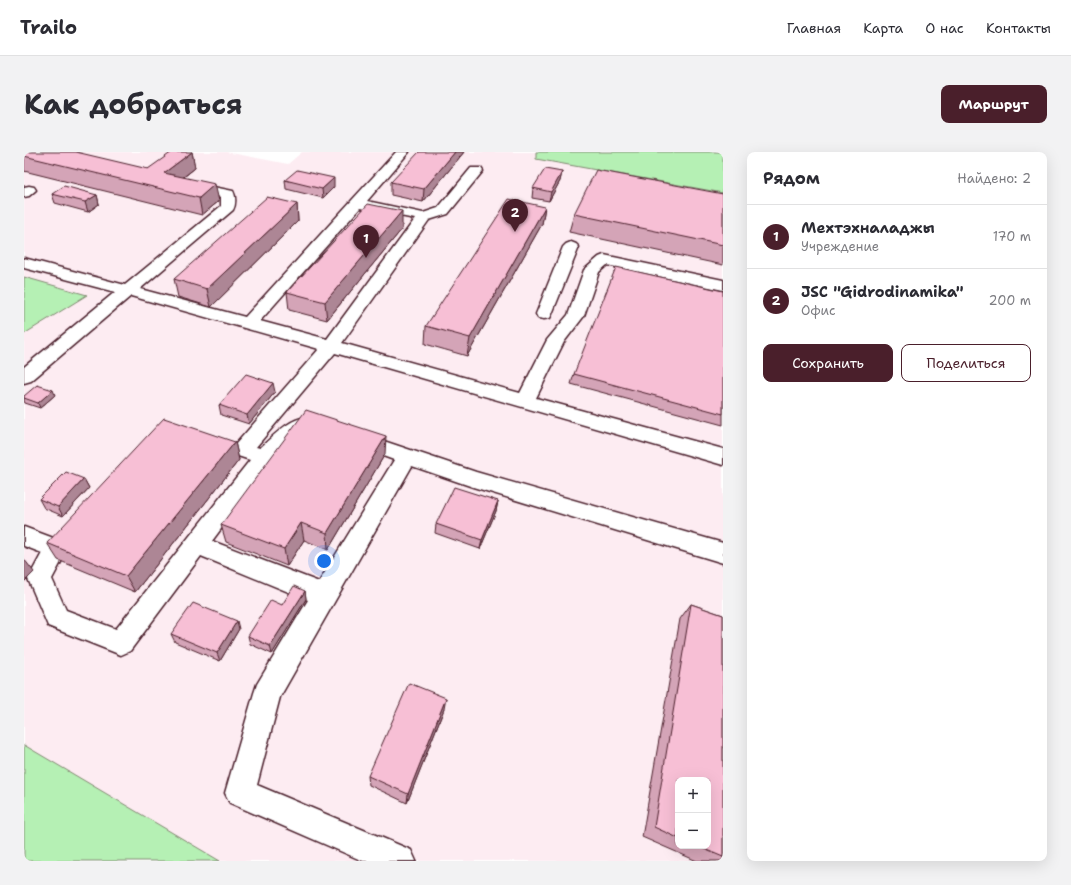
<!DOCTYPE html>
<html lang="ru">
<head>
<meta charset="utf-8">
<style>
	:root { --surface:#fff; --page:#f2f2f3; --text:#2b2b33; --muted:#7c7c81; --line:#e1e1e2; --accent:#4a1f2b }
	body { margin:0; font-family:"Shantell Sans",sans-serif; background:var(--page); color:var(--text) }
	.controls { position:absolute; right:12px; bottom:12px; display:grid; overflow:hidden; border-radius:8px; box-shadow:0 4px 16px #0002 }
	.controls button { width:36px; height:36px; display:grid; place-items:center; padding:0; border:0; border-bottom:1px solid var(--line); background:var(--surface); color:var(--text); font:20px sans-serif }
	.you { position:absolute; left:300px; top:409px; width:14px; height:14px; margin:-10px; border:3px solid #fff; border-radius:50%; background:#1a73e8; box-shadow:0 0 0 6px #1a73e833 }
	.badge { display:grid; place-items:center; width:26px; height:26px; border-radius:50%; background:var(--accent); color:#fff; font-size:13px; font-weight:700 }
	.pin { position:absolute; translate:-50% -33px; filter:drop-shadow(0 1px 2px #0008) }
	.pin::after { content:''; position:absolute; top:21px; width:14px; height:12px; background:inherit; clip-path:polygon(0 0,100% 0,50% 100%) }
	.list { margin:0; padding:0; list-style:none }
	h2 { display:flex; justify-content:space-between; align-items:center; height:52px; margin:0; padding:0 16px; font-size:17px }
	h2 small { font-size:13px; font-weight:400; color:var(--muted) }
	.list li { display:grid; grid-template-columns:26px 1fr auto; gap:12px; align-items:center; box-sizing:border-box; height:64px; padding:0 16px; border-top:1px solid var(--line) }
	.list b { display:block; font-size:15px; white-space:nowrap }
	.list p { margin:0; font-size:13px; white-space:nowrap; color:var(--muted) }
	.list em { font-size:13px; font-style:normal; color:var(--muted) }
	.actions { display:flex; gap:8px; padding:12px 16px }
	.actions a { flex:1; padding:9px 0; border:1px solid var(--accent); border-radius:8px; text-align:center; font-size:14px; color:var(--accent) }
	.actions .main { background:var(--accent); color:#fff }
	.map { position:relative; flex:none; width:699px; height:709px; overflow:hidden; border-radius:8px }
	header { display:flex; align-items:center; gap:24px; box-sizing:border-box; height:56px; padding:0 20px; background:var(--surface); border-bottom:1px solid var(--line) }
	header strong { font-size:19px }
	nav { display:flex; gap:22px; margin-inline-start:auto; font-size:14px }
	.intro { display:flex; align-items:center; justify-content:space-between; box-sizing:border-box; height:96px; padding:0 24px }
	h1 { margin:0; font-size:28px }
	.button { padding:10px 18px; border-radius:8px; background:var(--accent); color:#fff; font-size:14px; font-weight:700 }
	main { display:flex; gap:24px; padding:0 24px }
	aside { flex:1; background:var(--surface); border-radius:8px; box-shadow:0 4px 16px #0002 }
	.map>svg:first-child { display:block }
	.built { fill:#fdecf2; fill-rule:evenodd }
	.green { fill:#b5f0b4; stroke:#808870 }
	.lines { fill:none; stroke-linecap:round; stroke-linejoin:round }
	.minor-casing { stroke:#4a1f2b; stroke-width:3 }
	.minor { fill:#fff; fill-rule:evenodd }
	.wall { fill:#d4a4b7; stroke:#4a1f2b; fill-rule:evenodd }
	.shaded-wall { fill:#ad8695; stroke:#4a1f2b }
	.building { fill:#f7bfd5; stroke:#4a1f2b }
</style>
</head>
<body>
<header>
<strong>Trailo</strong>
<nav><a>Главная</a><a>Карта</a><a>О нас</a><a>Контакты</a></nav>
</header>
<div class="intro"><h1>Как добраться</h1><a class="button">Маршрут</a></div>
<main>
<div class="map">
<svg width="699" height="709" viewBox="0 0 699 709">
	<rect width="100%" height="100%" fill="#fff"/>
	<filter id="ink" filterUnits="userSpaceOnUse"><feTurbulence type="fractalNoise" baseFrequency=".025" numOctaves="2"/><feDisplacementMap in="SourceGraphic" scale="8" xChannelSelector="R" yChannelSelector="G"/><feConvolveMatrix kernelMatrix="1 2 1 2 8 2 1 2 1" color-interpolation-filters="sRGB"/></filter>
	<g filter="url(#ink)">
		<path class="built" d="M0,0H202L264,12L278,0H533L532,7L699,52V709H0ZM654,628H684V694H654Z"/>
		<g class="green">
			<path d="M512,0H699V41L512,7Z"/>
			<path d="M0,125L63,143L0,182Z"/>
			<path d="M0,593L196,709H0Z"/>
		</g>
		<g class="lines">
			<g class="minor-casing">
				<g id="minor">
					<path d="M372,0H385L343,49L399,61L414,56L447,16H457L459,19L424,62L405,68L318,191L496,241L523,188L544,163L560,118L575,105L580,103L699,128V138L583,113L575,120L560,164L540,190L512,246L699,297V313L311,201L232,295L236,296C252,282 271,259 295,266L298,271L295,276L280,280L247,310L188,389L295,430L370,308L326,292L323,287L326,282L333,280L452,320L699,391V411L449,335L388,314L256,545L233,633L387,698L392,709H339L206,651L201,641L230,541L233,532L284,448L177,404L106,499L97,503L24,474L4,427L18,401L0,394V375L40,390L44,397L28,427L42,458L92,477L226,308L211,303L208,298L211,293L295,197L107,144L7,229L0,231V215L91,140L0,116V106L101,133L197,54V45L160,37L158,34L160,31L165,30L209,39C212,44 212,53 209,58L116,137L221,165ZM336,56L391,67L303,187L236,169Z"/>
					<path d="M5,34L10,35L12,38L5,44L0,45V35Z"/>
					<path d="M547,90L552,92L555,95L528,162L526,166L520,167L514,166L512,162L539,95L542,92Z"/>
				</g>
			</g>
			<use href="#minor" class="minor"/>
		</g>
		<g class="wall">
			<path d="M0,0L124,17L168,0L171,16L160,25L195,49L178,63L0,19Z"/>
			<path d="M440,0L399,50L367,43V30Z"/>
			<path d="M538,20L536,29L525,49L508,46L509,36Z"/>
			<path d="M261,28L310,35L299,46L262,37Z"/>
			<path d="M28,42L73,43L75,52L64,60L31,51Z"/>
			<path d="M699,42V113L545,80L550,62Z"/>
			<path d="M273,52L274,69L187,155L154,145L150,127Z"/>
			<path d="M521,55L518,72L443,204L401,192L402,174Z"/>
			<path d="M378,77L303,168L265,158L263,140Z"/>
			<path d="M699,139V273L547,232L550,222Z"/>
			<path d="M251,240L225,272L197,263L195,253Z"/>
			<path d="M31,243L16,256L1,251L0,249V244Z"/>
			<path d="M211,290L215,308L111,440L34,408L23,391Z"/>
			<path d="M361,302L304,398L280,388L263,414L202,390L197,373Z"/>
			<path d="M60,327L65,336L39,364L20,356L15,347Z"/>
			<path d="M474,349L472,359L456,397L411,381L412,372Z"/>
			<path d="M281,439L282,447L248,502L226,492L224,484L258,453Z"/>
			<path d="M667,452L699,463V709H673L618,685L656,467ZM654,628L684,694H654Z"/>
			<path d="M215,477L196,509L151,490L147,482Z"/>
			<path d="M420,557L383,651L345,633L344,624Z"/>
		</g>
		<g class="shaded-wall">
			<path d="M168,0L171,16L144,37L140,21Z"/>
			<path d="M431,0H440L399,50L400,37Z"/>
			<path d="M538,20L536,29L525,49L527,40Z"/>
			<path d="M310,26V35L299,46L298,37Z"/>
			<path d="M191,32L195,49L178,63L175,46Z"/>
			<path d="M73,43L75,52L64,60L61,50Z"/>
			<path d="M273,52L274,69L187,155L183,137Z"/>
			<path d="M521,55L518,72L443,204L446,186Z"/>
			<path d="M378,59V77L303,168L301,150Z"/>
			<path d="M249,231L251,240L225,272L223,263Z"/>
			<path d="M29,238L31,243L16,256L14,251Z"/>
			<path d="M362,284L361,302L304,398L303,381Z"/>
			<path d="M211,290L215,308L111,440L102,424Z"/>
			<path d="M60,327L65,336L39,364L34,355Z"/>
			<path d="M474,349L472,359L456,397L458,388Z"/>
			<path d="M277,371L280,388L263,414L260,397Z"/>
			<path d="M0,407L10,420L0,430Z"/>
			<path d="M281,439L282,447L248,502L246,494Z"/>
			<path d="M213,469L215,477L196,509L193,501Z"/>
			<path d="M422,546L420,557L383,651L384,642Z"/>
		</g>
		<g class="building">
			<path d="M0,0H52L124,17L148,0H168L140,21L191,32L175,46L0,4Z"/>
			<path d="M395,0H431L400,37L367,30Z"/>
			<path d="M521,17L538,20L527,40L509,36Z"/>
			<path d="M273,18L310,26L298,37L261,28Z"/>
			<path d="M572,18L699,42V93L550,62Z"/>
			<path d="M40,34L73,43L61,50L28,42Z"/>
			<path d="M243,45L273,52L183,137L150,127Z"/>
			<path d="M485,47L521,55L446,186L402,174Z"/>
			<path d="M344,52L378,59L301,150L263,140Z"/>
			<path d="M592,115L699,139V262L550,222Z"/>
			<path d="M222,222L249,231L223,263L195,253Z"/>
			<path d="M13,233L29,238L14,251L0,246V244Z"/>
			<path d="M282,258L362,284L303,381L277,371L260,397L197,373Z"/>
			<path d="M140,266L211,290L102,424L23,391Z"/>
			<path d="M42,320L60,327L34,355L15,347Z"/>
			<path d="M430,335L474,349L458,388L412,372Z"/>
			<path d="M270,434L281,439L246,494L224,484L247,448L258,453Z"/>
			<path d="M169,451L213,469L193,501L147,482Z"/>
			<path d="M667,452L699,463V705L673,694H684V628H654V686L630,675Z"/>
			<path d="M385,531L422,546L384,642L344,624Z"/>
		</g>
	</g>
</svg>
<div class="controls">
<button>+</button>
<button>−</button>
</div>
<div class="you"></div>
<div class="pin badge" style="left:342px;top:106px">1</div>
<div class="pin badge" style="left:491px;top:80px">2</div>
</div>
<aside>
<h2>Рядом<small>Найдено: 2</small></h2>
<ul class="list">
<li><span class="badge">1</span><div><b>Мехтэхналаджы</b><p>Учреждение</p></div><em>170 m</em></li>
<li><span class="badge">2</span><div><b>JSC &quot;Gidrodinamika&quot;</b><p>Офис</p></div><em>200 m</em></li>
</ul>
<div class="actions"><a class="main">Сохранить</a><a>Поделиться</a></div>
</aside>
</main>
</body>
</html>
